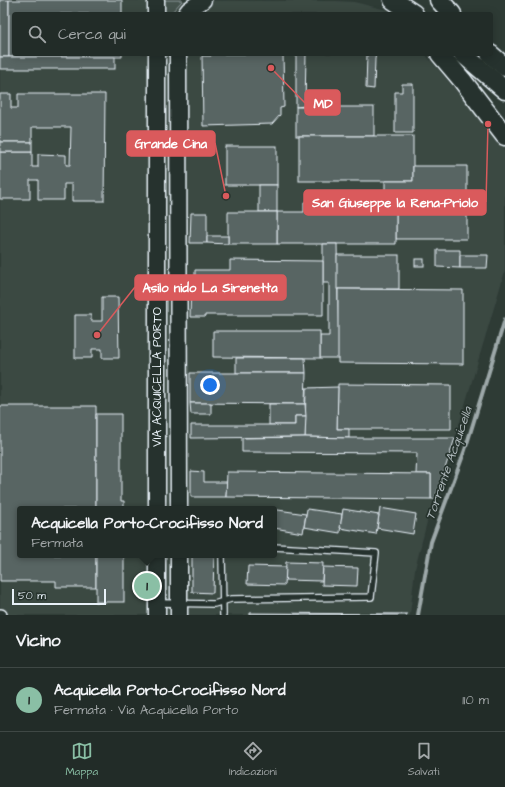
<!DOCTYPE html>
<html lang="it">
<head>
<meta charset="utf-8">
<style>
	:root { --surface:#222c28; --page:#2a3430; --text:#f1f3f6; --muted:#a2a7a8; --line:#3f4845; --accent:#8abfa5 }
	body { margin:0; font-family:"Architects Daughter",sans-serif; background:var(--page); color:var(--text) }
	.scale { position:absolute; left:12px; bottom:10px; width:94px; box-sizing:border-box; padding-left:4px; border:2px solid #e8f1f8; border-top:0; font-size:11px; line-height:14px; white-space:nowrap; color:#e8f1f8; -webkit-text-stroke:3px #26332d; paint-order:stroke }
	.you { position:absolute; left:210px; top:385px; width:14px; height:14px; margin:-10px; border:3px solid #fff; border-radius:50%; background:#1a73e8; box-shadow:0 0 0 6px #1a73e833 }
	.badge { display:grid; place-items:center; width:26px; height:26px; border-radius:50%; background:var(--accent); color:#111; font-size:13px; font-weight:700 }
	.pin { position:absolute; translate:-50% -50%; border:2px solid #fff; box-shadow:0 1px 4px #0006 }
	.popup { position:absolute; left:17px; top:506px; width:260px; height:52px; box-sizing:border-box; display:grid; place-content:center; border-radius:4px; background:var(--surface); filter:drop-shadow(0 1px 3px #0005); font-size:13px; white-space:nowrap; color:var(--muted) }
	.popup b { font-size:15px; color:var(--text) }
	.popup::after { content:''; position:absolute; left:50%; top:100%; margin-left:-8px; border:8px solid transparent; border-top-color:var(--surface) }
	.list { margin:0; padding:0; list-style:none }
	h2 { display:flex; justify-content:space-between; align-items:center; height:52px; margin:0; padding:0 16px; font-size:17px }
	h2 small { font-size:13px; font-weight:400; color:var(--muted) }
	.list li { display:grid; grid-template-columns:26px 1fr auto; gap:12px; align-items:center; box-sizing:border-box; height:64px; padding:0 16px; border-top:1px solid var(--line) }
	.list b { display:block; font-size:15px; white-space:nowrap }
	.list p { margin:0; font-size:13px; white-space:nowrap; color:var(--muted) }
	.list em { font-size:13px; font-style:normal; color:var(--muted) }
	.icon { flex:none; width:22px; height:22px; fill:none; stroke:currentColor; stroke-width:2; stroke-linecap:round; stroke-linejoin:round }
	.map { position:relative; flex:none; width:505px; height:615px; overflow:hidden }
	.search { position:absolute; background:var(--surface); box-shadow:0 2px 10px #0003; left:12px; right:12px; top:12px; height:44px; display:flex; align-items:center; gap:10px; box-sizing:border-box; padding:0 14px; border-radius:4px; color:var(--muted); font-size:15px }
	.sheet { height:116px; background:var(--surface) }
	nav { display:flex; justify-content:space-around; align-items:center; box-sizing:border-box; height:56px; border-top:1px solid var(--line); background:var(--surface); font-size:11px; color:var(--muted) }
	nav a { display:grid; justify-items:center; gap:2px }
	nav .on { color:var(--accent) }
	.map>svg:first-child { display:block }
	.built { fill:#3b4843; fill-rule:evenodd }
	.green { fill:#45524e; stroke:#96a2a3 }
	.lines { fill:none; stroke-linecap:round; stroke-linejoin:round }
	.stream { stroke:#9da8a9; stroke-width:4 }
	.building { fill:#596563; stroke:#e8f1f8 }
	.lane-casing { stroke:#e8f1f8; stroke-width:8 }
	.street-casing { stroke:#e8f1f8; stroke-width:14 }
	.secondary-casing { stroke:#e8f1f8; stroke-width:19 }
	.primary-casing { stroke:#e8f1f8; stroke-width:21 }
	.lane { stroke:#26332d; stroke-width:5.5 }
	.street { stroke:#26332d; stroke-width:11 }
	.secondary { stroke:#26332d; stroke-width:16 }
	.primary { stroke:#26332d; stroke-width:18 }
	.labels { text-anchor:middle; stroke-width:3.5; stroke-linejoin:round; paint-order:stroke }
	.street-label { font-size:12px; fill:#e8f1f8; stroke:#26332d }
	.water-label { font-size:13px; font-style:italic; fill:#b0babd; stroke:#26332d }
	.leader { fill:none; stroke:#da5a5c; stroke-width:1.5 }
	.callout-dot { fill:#da5a5c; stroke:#26332d; stroke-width:1.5 }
	.callout { fill:#da5a5c; stroke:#da5a5c; stroke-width:1.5 }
	.callout-label { font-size:13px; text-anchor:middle; font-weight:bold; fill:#fff }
</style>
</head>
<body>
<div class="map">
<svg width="505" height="615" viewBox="0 0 505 615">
	<rect width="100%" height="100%" fill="#2e3b35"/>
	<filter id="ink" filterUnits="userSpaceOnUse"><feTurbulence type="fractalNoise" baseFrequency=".025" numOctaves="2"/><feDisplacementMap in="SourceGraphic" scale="8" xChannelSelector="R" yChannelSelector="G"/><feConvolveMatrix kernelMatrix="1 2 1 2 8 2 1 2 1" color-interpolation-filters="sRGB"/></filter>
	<g filter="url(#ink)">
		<path class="built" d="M0,0L336,1L354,2L387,10L390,14H14V54H425L505,147V271L455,438L428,518L415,569L410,615H0ZM20,509H274V555H20Z"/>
		<path class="green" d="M164,0H183L170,14H164Z"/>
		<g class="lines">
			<path class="stream" d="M418,615L431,542L465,450L505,319"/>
		</g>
		<g class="building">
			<rect x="0" y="0" width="9" height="57"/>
			<path d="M9,0H122V14H14V54H122V57H9Z"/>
			<path d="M211,54H283L284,107L280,108V115L272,124L203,126L202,56H211Z"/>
			<path d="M296,54H306L305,106L296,107Z"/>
			<path d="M367,54H376L375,59L374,89L366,88Z"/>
			<rect x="0" y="57" width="115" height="12"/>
			<path d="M402,84H413V133H395V92H402Z"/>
			<path d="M0,94H11V108H18V94H105L104,201H72V184H64V200H38V180H30V199H0V152H32V167H38V154L66,155V165H70L71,127H32V142H0Z"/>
			<rect x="296" y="107" width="78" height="29"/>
			<rect x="299" y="136" width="114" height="45"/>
			<rect x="0" y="142" width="32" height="10"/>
			<rect x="225" y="146" width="52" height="39"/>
			<path d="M413,166H467V239H396V202H385V181H413Z"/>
			<rect x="259" y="185" width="18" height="27"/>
			<path d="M304,202H396V244H277V212H304Z"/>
			<rect x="228" y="212" width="49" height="32"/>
			<path d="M191,213H207V243H190Z"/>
			<path d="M207,236H228V244L207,243Z"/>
			<path d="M323,244H337L339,358H320V336H329V283H323Z"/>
			<path d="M437,250H460V268L437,267Z"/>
			<rect x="337" y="255" width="62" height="34"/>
			<path d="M460,255H488L487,268H460Z"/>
			<rect x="415" y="259" width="9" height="7"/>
			<path d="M230,260L323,261V315H205V317H190L191,282H195V270H230Z"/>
			<path d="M338,289L463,290V364L338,363Z"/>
			<path d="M102,297H118L119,358H102V349H92V358H75V315H91V321H102Z"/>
			<path d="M213,331H320V358L213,357Z"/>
			<path d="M236,358H305L306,373H236Z"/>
			<path d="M190,373H306L305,404L190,403Z"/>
			<path d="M338,384L451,385V429H337Z"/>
			<path d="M338,387L337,429H349V438L305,437L306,388Z"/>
			<path d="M190,403H211V414H191Z"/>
			<path d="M269,404H305L306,416H295V425H269Z"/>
			<path d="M0,406H96V509H20V555H96V587H56V581H0Z"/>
			<path d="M96,414H121V501H124V509H96Z"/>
			<path d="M295,416H306L305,437L191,438V425H295Z"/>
			<path d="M305,437L349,438H455L435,499H431V474H416L417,453L242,452V438Z"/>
			<path d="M191,471L204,472V482H227L226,497H191Z"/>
			<path d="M227,472L431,474V499L226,497Z"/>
			<path d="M380,508L416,514L413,534L377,528Z"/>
			<path d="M271,509L306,514L303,533L274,528V509Z"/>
			<path d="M307,509L342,514L340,533L304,527Z"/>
			<path d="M343,509L379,515L376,534L340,528Z"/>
			<rect x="96" y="555" width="28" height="47"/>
			<path d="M192,555H214L213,593L192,592Z"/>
			<path d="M286,562L323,563L322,581L285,580Z"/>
			<path d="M248,566L286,567L285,585L247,584Z"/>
			<path d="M323,567L358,568L357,586L322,585Z"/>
			<path d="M250,613L407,614V615H250Z"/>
		</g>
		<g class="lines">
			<g class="lane-casing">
				<g id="lane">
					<path d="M222,555L223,615"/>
					<path d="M159,603L214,604L231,599L371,597L376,553L274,547"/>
				</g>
			</g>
			<g class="street-casing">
				<path id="street" d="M0,615H1"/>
			</g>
			<g class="secondary-casing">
				<g id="secondary">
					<path d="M156,0V14"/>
					<path d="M186,14L189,10L203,0"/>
					<path d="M157,54V509"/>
					<path d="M178,54L179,509"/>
					<path d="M157,615V555"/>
					<path d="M179,615V555"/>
				</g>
			</g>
			<g class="primary-casing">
				<g id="primary">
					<path d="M393,0L414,14"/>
					<path d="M439,0L452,14"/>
					<path d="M440,54L462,80L505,136"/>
					<path d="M463,54L505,90"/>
					<path d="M490,54L505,67"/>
				</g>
			</g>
			<use href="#lane" class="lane"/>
			<use href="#street" class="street"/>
			<use href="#secondary" class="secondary"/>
			<use href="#primary" class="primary"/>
		</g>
	</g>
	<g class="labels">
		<g class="street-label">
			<text transform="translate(157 377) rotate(-90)" y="4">VIA ACQUICELLA PORTO</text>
		</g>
		<g class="water-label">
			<text transform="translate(448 463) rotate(-71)" y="5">Torrente Acquicella</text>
		</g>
	</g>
	<path class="leader" d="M271 68L305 103M226 196L215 143M488 124L486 202M97 335L135 287"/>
	<g class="callout-dot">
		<circle cx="271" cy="68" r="4"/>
		<circle cx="226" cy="196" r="4"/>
		<circle cx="488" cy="124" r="4"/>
		<circle cx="97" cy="335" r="4"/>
	</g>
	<g class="callout">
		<rect x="305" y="90" width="35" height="25" rx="4"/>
		<rect x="127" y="131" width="88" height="25" rx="4"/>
		<rect x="304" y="190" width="182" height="25" rx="4"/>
		<rect x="135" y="275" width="151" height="25" rx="4"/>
	</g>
	<g class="callout-label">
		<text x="323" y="108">MD</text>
		<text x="171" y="148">Grande Cina</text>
		<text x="395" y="207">San Giuseppe la Rena-Priolo</text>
		<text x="210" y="292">Asilo nido La Sirenetta</text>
	</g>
</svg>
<div class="scale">50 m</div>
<div class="you"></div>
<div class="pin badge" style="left:147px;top:586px">1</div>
<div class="popup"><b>Acquicella Porto-Crocifisso Nord</b>Fermata</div>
<div class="search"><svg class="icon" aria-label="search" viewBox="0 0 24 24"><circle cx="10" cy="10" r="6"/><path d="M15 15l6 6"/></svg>Cerca qui</div>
</div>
<section class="sheet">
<h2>Vicino<small></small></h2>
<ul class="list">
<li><span class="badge">1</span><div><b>Acquicella Porto-Crocifisso Nord</b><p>Fermata · Via Acquicella Porto</p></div><em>110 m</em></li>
</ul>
</section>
<nav>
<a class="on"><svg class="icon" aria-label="map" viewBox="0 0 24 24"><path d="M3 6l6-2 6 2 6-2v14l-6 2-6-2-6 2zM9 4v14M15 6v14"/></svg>Mappa</a>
<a><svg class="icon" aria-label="directions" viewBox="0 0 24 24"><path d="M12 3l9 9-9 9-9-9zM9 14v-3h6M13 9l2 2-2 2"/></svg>Indicazioni</a>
<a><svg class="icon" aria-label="saved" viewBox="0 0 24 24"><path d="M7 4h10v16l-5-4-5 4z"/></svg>Salvati</a>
</nav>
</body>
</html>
